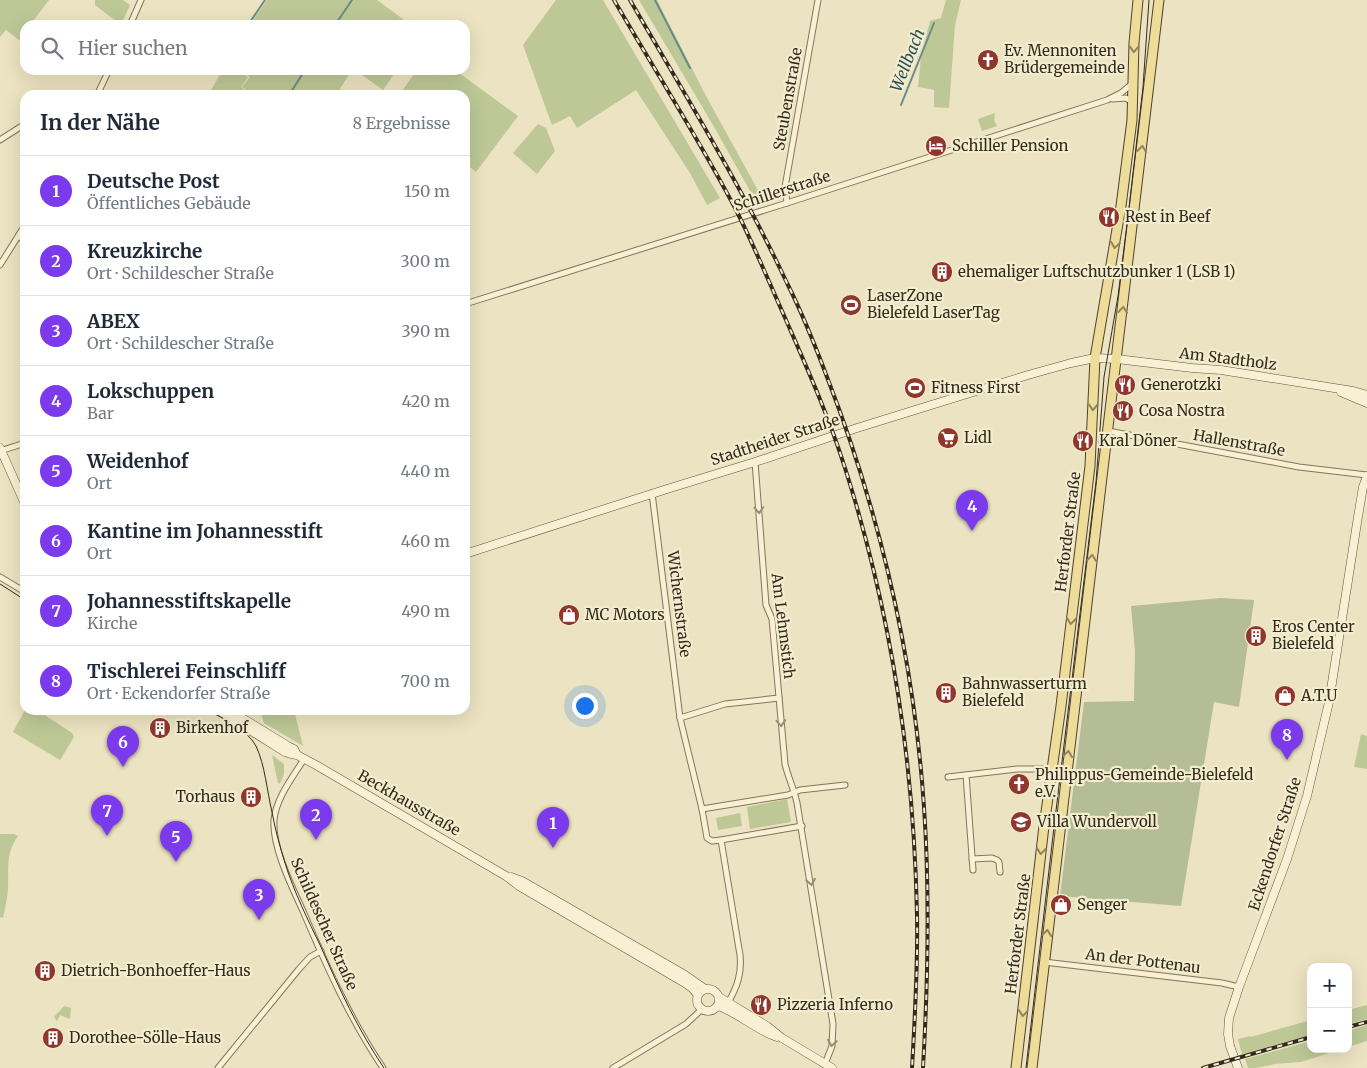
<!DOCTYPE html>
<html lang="de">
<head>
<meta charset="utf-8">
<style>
	:root { --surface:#fff; --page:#f6f6f7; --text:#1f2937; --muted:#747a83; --line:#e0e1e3; --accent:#7c3aed }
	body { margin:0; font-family:Merriweather,serif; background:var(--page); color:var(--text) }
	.controls { position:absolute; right:15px; bottom:15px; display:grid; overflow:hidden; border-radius:10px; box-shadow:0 5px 20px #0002 }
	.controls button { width:45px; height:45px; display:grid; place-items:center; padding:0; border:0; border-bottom:1px solid var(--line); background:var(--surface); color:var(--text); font:25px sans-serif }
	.you { position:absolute; left:584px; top:705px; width:18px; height:18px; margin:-12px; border:4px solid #fff; border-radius:50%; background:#1a73e8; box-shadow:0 0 0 8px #1a73e833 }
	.badge { display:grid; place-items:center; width:32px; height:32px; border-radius:50%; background:var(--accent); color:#fff; font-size:16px; font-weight:700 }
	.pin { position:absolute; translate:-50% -41px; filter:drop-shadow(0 1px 2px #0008) }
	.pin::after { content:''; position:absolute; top:26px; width:18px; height:15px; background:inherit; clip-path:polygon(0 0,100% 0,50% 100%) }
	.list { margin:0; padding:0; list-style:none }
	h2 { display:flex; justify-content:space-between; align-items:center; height:65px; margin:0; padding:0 20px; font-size:21px }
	h2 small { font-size:16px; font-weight:400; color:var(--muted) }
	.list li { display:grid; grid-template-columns:32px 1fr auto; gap:15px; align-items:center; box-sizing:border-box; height:70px; padding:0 20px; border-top:1px solid var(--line) }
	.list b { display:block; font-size:19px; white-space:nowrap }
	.list p { margin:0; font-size:16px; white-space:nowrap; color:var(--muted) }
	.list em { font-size:16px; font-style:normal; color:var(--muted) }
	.icon { flex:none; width:28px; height:28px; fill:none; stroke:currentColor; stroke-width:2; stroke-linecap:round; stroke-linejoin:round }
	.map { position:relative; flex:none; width:1367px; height:1068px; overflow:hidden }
	.search { position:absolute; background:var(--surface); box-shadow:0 5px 20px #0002; left:20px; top:20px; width:450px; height:55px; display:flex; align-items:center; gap:12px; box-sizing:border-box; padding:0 18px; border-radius:15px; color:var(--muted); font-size:19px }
	.panel { position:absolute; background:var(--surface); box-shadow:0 5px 20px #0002; left:20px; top:90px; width:450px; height:625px; border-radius:15px }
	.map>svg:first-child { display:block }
	.green { fill:#bdc896 }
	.cemetery { fill:#b4bd95 }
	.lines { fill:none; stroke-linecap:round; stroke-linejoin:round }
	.stream { stroke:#6b8b87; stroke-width:2 }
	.street-casing { stroke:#84755a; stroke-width:7 }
	.secondary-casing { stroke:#65563d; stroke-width:9 }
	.primary-casing { stroke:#51422e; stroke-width:11 }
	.street { stroke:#f7f0d4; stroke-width:5 }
	.secondary { stroke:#f7f0d4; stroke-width:8 }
	.primary { stroke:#eddc9a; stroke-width:9 }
	.tram { stroke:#342b1d; stroke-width:1 }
	.rail-casing { stroke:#342b1d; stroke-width:4 }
	.rail { stroke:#f3edd0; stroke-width:2; stroke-dasharray:5.5; stroke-linecap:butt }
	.oneway { stroke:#90845c }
	.oneway2 { stroke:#968e78 }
	.labels { text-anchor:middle; stroke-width:4.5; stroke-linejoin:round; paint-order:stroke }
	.poi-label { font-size:15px; fill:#342b1d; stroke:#f3edd0; text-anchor:start }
	.street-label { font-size:15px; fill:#342b1d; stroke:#f3edd0 }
	.water-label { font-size:16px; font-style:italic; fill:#2d5153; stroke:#f3edd0 }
</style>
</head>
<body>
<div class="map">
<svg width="1367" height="1068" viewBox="0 0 1367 1068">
	<rect width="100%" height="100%" fill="#ebe3c1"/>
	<g class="green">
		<path d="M0,0H49L30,25H25V32L19,40L6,30L0,37Z"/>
		<path d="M95,0H123L130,5L121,25L95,5Z"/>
		<path d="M267,0H377L411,25H250Z"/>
		<path d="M556,0H603L720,198L707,205L690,173L636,90L577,128L570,116L552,125L523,45Z"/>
		<path d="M639,0H657L706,96L765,203L758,205L713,125Z"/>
		<path d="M946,0H961L955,25L949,108L934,107V90L918,87L921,57L930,21L941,18Z"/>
		<path d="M232,70H237L248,77L241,87L248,93L247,95H208L221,73Z"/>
		<path d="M240,70H352L336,95H253L242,87L250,77Z"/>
		<path d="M355,70H397L383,90Z"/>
		<path d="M417,70H455L518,116L476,172L465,163V95H399Z"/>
		<path d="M995,113L994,120L997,126L982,131L978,119Z"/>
		<path d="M790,115H793L787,146L784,148Z"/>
		<path d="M538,124L546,128L555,151L537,174L513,153Z"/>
		<path d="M25,710H37L72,733L74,737L60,760L13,732Z"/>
		<path d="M260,710H297L295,714L303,746L264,723Z"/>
		<path d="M1361,734L1367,736V769L1354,767Z"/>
		<path d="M272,755L284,764V774L280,784L278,783Z"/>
		<path d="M787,799L791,822L750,829L747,807Z"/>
		<path d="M740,813L742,826L718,830L716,818Z"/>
		<path d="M0,834H14L18,836C5,854 9,869 8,890C7,899 5,909 3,918L0,917Z"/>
		<path d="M1367,1005V1019L1348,1024V1010Z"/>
		<path d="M64,1006L71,1008L70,1019L60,1015L57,1021L54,1017Z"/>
		<path d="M1311,1020V1035L1242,1054L1238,1039L1250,1036L1251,1037Z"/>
		<path d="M1367,1025V1041L1348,1047V1031Z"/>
		<path d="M1311,1041V1049H1342L1301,1062L1275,1064L1256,1068H1248L1245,1059Z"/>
	</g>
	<path class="cemetery" d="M1221,598L1254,600L1239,707L1214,702L1181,906L1060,896L1084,702L1134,701L1135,651L1131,606Z"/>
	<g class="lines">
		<g class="stream">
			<path d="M655,0L690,68"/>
			<path d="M248,25L265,0"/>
			<path d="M335,25L352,0"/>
			<path d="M289,95L305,70"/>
			<path d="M901,105L934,23"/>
		</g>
		<g class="street-casing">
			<g id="street">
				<path d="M130,25L141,0"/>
				<path d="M97,95L109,70"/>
				<path d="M1112,99L1126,98L1132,102"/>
				<path d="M0,140L25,124"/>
				<path d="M787,203L785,187L818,0"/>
				<path d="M19,235L25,243"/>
				<path d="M0,265L25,225"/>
				<path d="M465,304L787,203L1107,100L1121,93L1132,84"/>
				<path d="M1108,431L1299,467L1367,475"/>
				<path d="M0,451L25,443"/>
				<path d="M755,462L766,605L772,619L785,764C788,777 794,789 797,803L833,1024L832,1046L825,1064"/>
				<path d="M652,493L680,718L702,809L707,838L712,841L721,840L740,955C742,974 737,987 728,1003"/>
				<path d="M0,577L25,592"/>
				<path d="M680,718L725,704L779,698"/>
				<path d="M304,759C293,777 276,798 274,820C272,847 292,887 303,911C326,965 350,1019 383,1068"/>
				<path d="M966,775L973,870"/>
				<path d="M948,777L1017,769H1053"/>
				<path d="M702,809L788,795L800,790L845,785"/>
				<path d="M721,840L802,826"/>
				<path d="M972,859L992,858L997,860L999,862L1000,872"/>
				<path d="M1044,962L1222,983L1239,987"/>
				<path d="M218,1068L299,969L310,957L321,951"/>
				<path d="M613,1068L686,1024L701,1010"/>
			</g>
		</g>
		<g class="secondary-casing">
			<g id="secondary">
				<path d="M1341,392L1367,403"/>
				<path d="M0,448L25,504"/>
				<path d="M465,554L667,489L755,462L857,428L1028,375L1071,363L1095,358L1117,359L1192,368L1221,370L1353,391L1367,395"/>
				<path d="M218,710L285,752L291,754L297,755L316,765L506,876L519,886L685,983L692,988L698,995"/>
				<path d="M229,710L288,746L294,749L297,755"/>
				<path d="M511,877L522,881L685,975L705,989"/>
				<circle cx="708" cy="1000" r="11"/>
				<path d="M719,997L767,1026L782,1038L832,1068"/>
				<path d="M718,1006C739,1013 756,1030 777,1037"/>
				<path d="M1238,1068L1230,1046L1228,1034L1229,1018L1239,987L1287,859L1307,796L1329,702L1357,523L1363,487L1367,476"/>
			</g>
		</g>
		<g class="primary-casing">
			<g id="primary">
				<path d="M1016,1068L1044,826L1061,706L1090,466L1095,358L1121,206L1132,120L1134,43L1138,0"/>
				<path d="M1032,1068C1072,712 1118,356 1159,0"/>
			</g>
		</g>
		<use href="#street" class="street"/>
		<use href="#secondary" class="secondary"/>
		<use href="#primary" class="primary"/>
		<g class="tram">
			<path d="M0,584L25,600"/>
			<path d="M208,710C223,719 247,729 256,746C265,765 267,791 272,812C275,829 280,847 285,863C294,892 308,920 321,947C339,988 358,1030 384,1068"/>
			<path d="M1026,1068L1054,827L1096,482L1104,377L1118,296L1129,208L1143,87L1149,0"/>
		</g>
		<g class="rail-casing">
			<g id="rail">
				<path d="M614,0C654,69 697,136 734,206C753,243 769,282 786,320C807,368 829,417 845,468C891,612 914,763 917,915C918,966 915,1017 912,1068"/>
				<path d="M630,0C684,93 741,185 787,283C802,313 815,345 827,377C880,514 914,660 924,807C930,894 928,981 923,1068"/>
				<path d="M1348,1027L1367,1022"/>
				<path d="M1203,1068L1311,1037"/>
			</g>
		</g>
		<use href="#rail" class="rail"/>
	</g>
	<defs><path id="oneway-chevron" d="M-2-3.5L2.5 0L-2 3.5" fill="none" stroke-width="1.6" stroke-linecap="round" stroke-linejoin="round" transform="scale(1.25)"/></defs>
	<g class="oneway">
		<use href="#oneway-chevron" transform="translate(1134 49) rotate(92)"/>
		<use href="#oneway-chevron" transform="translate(1142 149) rotate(-83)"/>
		<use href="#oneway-chevron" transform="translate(1115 245) rotate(99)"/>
		<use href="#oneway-chevron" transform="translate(1123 310) rotate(-83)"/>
		<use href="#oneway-chevron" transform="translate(1093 407) rotate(93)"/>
		<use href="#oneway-chevron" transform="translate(1092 558) rotate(-83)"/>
		<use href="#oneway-chevron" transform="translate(1071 621) rotate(97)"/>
		<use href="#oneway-chevron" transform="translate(1068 754) rotate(-83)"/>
		<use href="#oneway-chevron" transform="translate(1041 851) rotate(97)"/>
		<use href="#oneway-chevron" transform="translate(1047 933) rotate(-84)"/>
		<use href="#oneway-chevron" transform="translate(1023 1013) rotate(96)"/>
	</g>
	<g class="oneway2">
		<use href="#oneway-chevron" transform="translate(759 510) rotate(86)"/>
		<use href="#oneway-chevron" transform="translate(781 723) rotate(85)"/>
		<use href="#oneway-chevron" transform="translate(811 882) rotate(81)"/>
		<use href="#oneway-chevron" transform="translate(832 1043) rotate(99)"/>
	</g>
	<defs>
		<g id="church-disc" transform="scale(1.125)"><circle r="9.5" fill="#8f372d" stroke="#f3edd0"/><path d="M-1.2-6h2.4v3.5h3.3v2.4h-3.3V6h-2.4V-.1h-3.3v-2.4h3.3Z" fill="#fff"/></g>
		<g id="hotel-disc" transform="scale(1.125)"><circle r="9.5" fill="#8f372d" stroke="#f3edd0"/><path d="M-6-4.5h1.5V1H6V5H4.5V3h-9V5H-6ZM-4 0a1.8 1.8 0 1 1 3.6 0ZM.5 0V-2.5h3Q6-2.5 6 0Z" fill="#fff"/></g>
		<g id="restaurant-disc" transform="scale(1.125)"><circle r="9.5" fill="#8f372d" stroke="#f3edd0"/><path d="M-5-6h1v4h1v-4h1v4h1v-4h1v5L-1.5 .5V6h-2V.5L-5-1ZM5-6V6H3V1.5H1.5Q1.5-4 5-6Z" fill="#fff"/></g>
		<g id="building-disc" transform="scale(1.125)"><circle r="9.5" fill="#8f372d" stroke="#f3edd0"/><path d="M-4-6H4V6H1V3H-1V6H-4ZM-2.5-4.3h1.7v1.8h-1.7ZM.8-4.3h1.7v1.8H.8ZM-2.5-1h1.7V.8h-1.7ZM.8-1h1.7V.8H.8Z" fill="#fff"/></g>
		<g id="stadium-disc" transform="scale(1.125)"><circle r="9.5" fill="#8f372d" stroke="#f3edd0"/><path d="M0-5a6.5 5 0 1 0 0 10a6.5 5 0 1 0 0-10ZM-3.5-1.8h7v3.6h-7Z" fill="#fff"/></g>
		<g id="supermarket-disc" transform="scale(1.125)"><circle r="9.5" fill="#8f372d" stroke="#f3edd0"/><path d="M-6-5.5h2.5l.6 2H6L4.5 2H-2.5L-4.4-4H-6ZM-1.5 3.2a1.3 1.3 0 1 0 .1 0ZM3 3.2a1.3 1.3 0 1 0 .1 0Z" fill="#fff"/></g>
		<g id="shop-disc" transform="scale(1.125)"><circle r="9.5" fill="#8f372d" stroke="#f3edd0"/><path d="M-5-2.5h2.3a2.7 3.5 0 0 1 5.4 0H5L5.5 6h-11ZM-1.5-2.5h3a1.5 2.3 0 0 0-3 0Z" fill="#fff"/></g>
		<g id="school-disc" transform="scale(1.125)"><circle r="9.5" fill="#8f372d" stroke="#f3edd0"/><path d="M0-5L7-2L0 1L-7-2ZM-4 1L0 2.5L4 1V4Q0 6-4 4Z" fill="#fff"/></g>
	</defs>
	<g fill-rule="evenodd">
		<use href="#church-disc" x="988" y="60"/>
		<use href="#hotel-disc" x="936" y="146"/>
		<use href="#restaurant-disc" x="1109" y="217"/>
		<use href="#building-disc" x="942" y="272"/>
		<use href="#stadium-disc" x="851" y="305"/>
		<use href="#restaurant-disc" x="1125" y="385"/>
		<use href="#stadium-disc" x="915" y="388"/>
		<use href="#restaurant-disc" x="1123" y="411"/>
		<use href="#supermarket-disc" x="948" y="438"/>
		<use href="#restaurant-disc" x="1083" y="441"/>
		<use href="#shop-disc" x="569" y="615"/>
		<use href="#building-disc" x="1256" y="636"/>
		<use href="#building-disc" x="946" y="693"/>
		<use href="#shop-disc" x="1285" y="696"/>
		<use href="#building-disc" x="160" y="728"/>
		<use href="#church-disc" x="1019" y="784"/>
		<use href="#building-disc" x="251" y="797"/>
		<use href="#school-disc" x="1021" y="822"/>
		<use href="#shop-disc" x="1061" y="905"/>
		<use href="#building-disc" x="45" y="971"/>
		<use href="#restaurant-disc" x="761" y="1005"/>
		<use href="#building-disc" x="53" y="1038"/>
	</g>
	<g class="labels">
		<g class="poi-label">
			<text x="1004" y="56">Ev. Mennoniten<tspan x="1004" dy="17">Brüdergemeinde</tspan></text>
			<text x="952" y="151">Schiller Pension</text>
			<text x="1125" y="222">Rest in Beef</text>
			<text x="958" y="277">ehemaliger Luftschutzbunker 1 (LSB 1)</text>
			<text x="867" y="301">LaserZone<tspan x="867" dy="17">Bielefeld LaserTag</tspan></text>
			<text x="1141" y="390">Generotzki</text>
			<text x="931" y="393">Fitness First</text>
			<text x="1139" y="416">Cosa Nostra</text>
			<text x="964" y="443">Lidl</text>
			<text x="1099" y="446">Kral Döner</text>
			<text x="585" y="620">MC Motors</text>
			<text x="1272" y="632">Eros Center<tspan x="1272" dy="17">Bielefeld</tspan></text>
			<text x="962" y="689">Bahnwasserturm<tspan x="962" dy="17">Bielefeld</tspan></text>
			<text x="1301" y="701">A.T.U</text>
			<text x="176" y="733">Birkenhof</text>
			<text x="1035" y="780">Philippus-Gemeinde-Bielefeld<tspan x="1035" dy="17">e.V.</tspan></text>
			<text x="235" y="802" text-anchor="end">Torhaus</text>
			<text x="1037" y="827">Villa Wundervoll</text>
			<text x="1077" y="910">Senger</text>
			<text x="61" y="976">Dietrich-Bonhoeffer-Haus</text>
			<text x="777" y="1010">Pizzeria Inferno</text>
			<text x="69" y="1043">Dorothee-Sölle-Haus</text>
		</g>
		<g class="street-label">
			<text transform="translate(788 99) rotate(-80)" y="5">Steubenstraße</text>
			<text transform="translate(782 191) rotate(-18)" y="5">Schillerstraße</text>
			<text transform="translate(1228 359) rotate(7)" y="5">Am Stadtholz</text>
			<text transform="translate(775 440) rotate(-18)" y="5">Stadtheider Straße</text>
			<text transform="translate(1239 443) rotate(10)" y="5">Hallenstraße</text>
			<text transform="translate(1068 532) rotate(-83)" y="5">Herforder Straße</text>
			<text transform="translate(679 604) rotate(83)" y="5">Wichernstraße</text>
			<text transform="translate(783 626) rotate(83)" y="5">Am Lehmstich</text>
			<text transform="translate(409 803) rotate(30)" y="5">Beckhausstraße</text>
			<text transform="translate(1275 844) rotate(-72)" y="5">Eckendorfer Straße</text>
			<text transform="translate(324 924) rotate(66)" y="5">Schildescher Straße</text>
			<text transform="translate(1018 934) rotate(-83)" y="5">Herforder Straße</text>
			<text transform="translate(1143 961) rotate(7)" y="5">An der Pottenau</text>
		</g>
		<g class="water-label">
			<text transform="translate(907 60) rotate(-68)" y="6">Wellbach</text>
		</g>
	</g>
</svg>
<div class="controls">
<button>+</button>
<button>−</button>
</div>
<div class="you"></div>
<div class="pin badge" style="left:553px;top:848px">1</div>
<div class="pin badge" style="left:316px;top:840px">2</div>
<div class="pin badge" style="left:259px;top:920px">3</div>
<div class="pin badge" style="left:972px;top:531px">4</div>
<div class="pin badge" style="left:176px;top:862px">5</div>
<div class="pin badge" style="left:123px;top:767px">6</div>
<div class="pin badge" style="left:107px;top:836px">7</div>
<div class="pin badge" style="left:1287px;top:760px">8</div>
<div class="search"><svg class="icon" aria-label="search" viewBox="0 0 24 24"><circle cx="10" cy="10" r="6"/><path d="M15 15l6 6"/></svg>Hier suchen</div>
<section class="panel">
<h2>In der Nähe<small>8 Ergebnisse</small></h2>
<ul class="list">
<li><span class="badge">1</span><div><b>Deutsche Post</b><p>Öffentliches Gebäude</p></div><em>150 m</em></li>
<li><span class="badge">2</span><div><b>Kreuzkirche</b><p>Ort · Schildescher Straße</p></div><em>300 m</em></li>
<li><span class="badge">3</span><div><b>ABEX</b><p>Ort · Schildescher Straße</p></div><em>390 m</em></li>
<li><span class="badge">4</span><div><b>Lokschuppen</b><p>Bar</p></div><em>420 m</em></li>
<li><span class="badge">5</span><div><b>Weidenhof</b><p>Ort</p></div><em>440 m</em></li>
<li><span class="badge">6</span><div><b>Kantine im Johannesstift</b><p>Ort</p></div><em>460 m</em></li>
<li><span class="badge">7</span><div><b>Johannesstiftskapelle</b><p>Kirche</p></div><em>490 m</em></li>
<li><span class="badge">8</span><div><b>Tischlerei Feinschliff</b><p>Ort · Eckendorfer Straße</p></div><em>700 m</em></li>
</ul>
</section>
</div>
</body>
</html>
